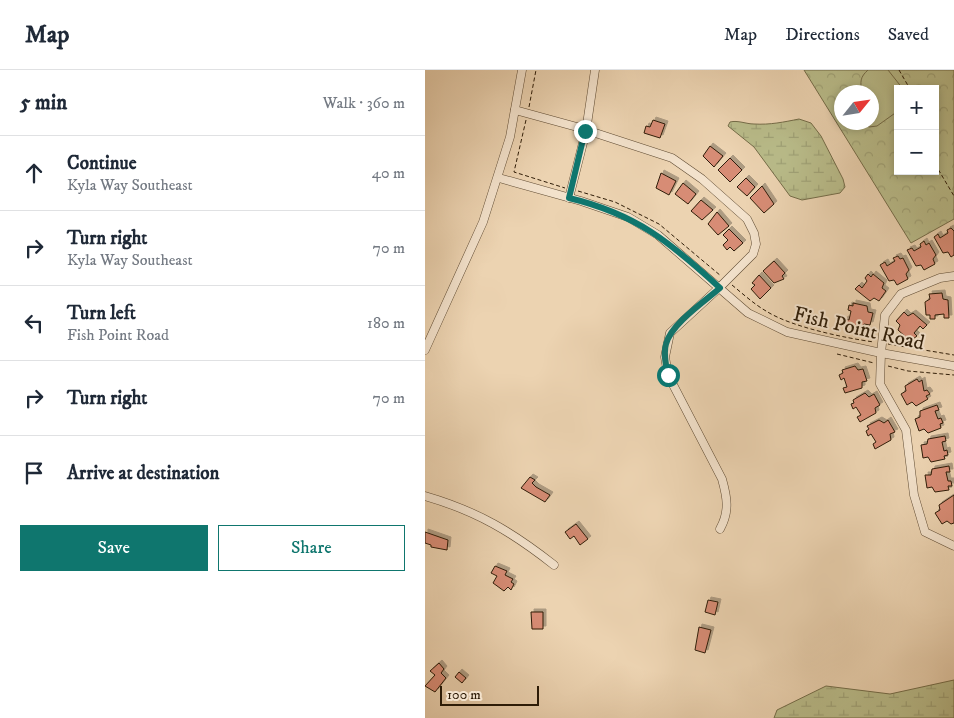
<!DOCTYPE html>
<html lang="en">
<head>
<meta charset="utf-8">
<style>
	:root { --surface:#fff; --page:#f2f2f3; --text:#1f2937; --muted:#747a83; --line:#e0e1e3; --accent:#0f766e }
	body { margin:0; font-family:"IM FELL DW Pica",serif; background:var(--page); color:var(--text) }
	.controls { position:absolute; right:15px; top:15px; display:grid; overflow:hidden; border-radius:0px; box-shadow:0 2px 8px #0003 }
	.controls button { width:45px; height:45px; display:grid; place-items:center; padding:0; border:0; border-bottom:1px solid var(--line); background:var(--surface); color:var(--text); font:25px sans-serif }
	.compass { position:absolute; left:409px; top:15px; width:45px; height:45px; border-radius:50%; background:var(--surface); box-shadow:0 2px 8px #0003; rotate:60deg }
	.scale { position:absolute; left:15px; bottom:12px; width:99px; box-sizing:border-box; padding-left:5px; border:2px solid #2e1c07; border-top:0; font-size:14px; line-height:18px; white-space:nowrap; color:#2e1c07; -webkit-text-stroke:4px #f3e2cc; paint-order:stroke }
	.stop { position:absolute; width:15px; height:15px; margin:-11px; border:4px solid #0f766e; border-radius:50%; background:#fff }
	.stop.end { background:#0f766e; border-color:#fff; box-shadow:0 1px 5px #0008 }
	.list { margin:0; padding:0; list-style:none }
	h2 { display:flex; justify-content:space-between; align-items:center; height:65px; margin:0; padding:0 20px; font-size:21px }
	h2 small { font-size:16px; font-weight:400; color:var(--muted) }
	.list li { display:grid; grid-template-columns:32px 1fr auto; gap:15px; align-items:center; box-sizing:border-box; height:75px; padding:0 20px; border-top:1px solid var(--line) }
	.list b { display:block; font-size:19px; white-space:nowrap }
	.list p { margin:0; font-size:16px; white-space:nowrap; color:var(--muted) }
	.list em { font-size:16px; font-style:normal; color:var(--muted) }
	.actions { display:flex; gap:10px; padding:15px 20px }
	.actions a { flex:1; padding:11px 0; border:1px solid var(--accent); border-radius:0px; text-align:center; font-size:18px; color:var(--accent) }
	.actions .main { background:var(--accent); color:#fff }
	.icon { flex:none; width:28px; height:28px; fill:none; stroke:currentColor; stroke-width:2; stroke-linecap:round; stroke-linejoin:round }
	.map { position:relative; flex:none; width:529px; height:648px; overflow:hidden }
	header { display:flex; align-items:center; gap:30px; box-sizing:border-box; height:70px; padding:0 25px; background:var(--surface); border-bottom:1px solid var(--line) }
	header strong { font-size:24px }
	nav { display:flex; gap:28px; margin-inline-start:auto; font-size:18px }
	main { display:flex }
	aside { flex:1; background:var(--surface) }
	.map>svg:first-child { display:block }
	.wetland { fill:url(#wetland-marsh); stroke:#746c48 }
	.park { fill:url(#park-crowns); stroke:#746c48; fill-rule:evenodd }
	.pitch { fill:#b9bc8a; stroke:#746c48 }
	.building { fill:#d78c75; stroke:#2e1c07; filter:url(#shadow) }
	.lines { fill:none; stroke-linecap:round; stroke-linejoin:round }
	.street-casing { stroke:#5e4a32; stroke-width:9 }
	.path { stroke:#2e1c07; stroke-width:1; stroke-dasharray:4 2.5; stroke-linecap:butt }
	.street { stroke:#f3e2cc; stroke-width:8 }
	.route { stroke:#0f766e; stroke-width:6 }
	.labels { text-anchor:middle; stroke-width:4; stroke-linejoin:round; paint-order:stroke }
	.street-label { font-size:21px; fill:#2e1c07; stroke:#f3e2cc }
</style>
</head>
<body>
<header>
<strong>Map</strong>
<nav><a>Map</a><a>Directions</a><a>Saved</a></nav>
</header>
<main>
<aside>
<h2>5 min<small>Walk · 360 m</small></h2>
<ul class="list">
<li><svg class="icon" aria-label="ahead" viewBox="0 0 24 24"><path d="M12 20V5M6 11l6-6 6 6"/></svg><div><b>Continue</b><p>Kyla Way Southeast</p></div><em>40 m</em></li>
<li><svg class="icon" aria-label="right" viewBox="0 0 24 24"><path d="M7 20v-9h11M14 6l5 5-5 5"/></svg><div><b>Turn right</b><p>Kyla Way Southeast</p></div><em>70 m</em></li>
<li><svg class="icon" aria-label="left" viewBox="0 0 24 24"><path d="M17 20v-9H6M10 6l-5 5 5 5"/></svg><div><b>Turn left</b><p>Fish Point Road</p></div><em>180 m</em></li>
<li><svg class="icon" aria-label="right" viewBox="0 0 24 24"><path d="M7 20v-9h11M14 6l5 5-5 5"/></svg><div><b>Turn right</b></div><em>70 m</em></li>
<li><svg class="icon" aria-label="arrive" viewBox="0 0 24 24"><path d="M6 21V4h12l-3 4 3 4H6"/></svg><div><b>Arrive at destination</b></div></li>
</ul>
<div class="actions"><a class="main">Save</a><a>Share</a></div>
</aside>
<div class="map">
<svg width="529" height="648" viewBox="0 0 529 648">
	<defs>
		<pattern id="wetland-marsh" width="20" height="14" patternUnits="userSpaceOnUse" patternTransform="scale(1.25)"><rect width="20" height="14" fill="#b9bc8a"/><path d="M1 5h8M5 5V1M11 12h8M15 12V8" fill="none" stroke="#9fa176"/></pattern>
		<pattern id="park-crowns" width="20" height="18" patternUnits="userSpaceOnUse" patternTransform="scale(1.25)"><rect width="20" height="18" fill="#b9bc8a"/><path d="M2 6a3 3 0 1 1 6 0M12 15a3 3 0 1 1 6 0" fill="none" stroke="#9fa176"/></pattern>
		<filter id="shadow"><feDropShadow dx="3" dy="-3" stdDeviation="0" flood-color="#0004"/></filter>
	</defs>
	<rect width="100%" height="100%" fill="#ecd3b1"/>
	<filter id="stains"><feTurbulence type="fractalNoise" baseFrequency=".004" numOctaves="4"/><feColorMatrix values="0 0 0 0 .2 0 0 0 0 .09 0 0 0 0 .02 0 0 0 .5 -.17"/></filter>
	<radialGradient id="worn" r=".72"><stop offset=".6" stop-color="#630" stop-opacity="0"/><stop offset="1" stop-color="#630" stop-opacity=".3"/></radialGradient>
	<g class="wetland">
		<path d="M374,49L386,53L396,66L418,109L420,117L415,123L377,130L365,126L329,77L303,56L305,52C313,50 321,54 329,54C345,55 359,52 374,49Z"/>
		<path d="M529,610V648H349L352,640L401,616L465,624Z"/>
	</g>
	<path class="park" d="M379,0H529V149L486,173ZM473,19H510V101H473ZM417,22H447V52H417Z"/>
	<path class="pitch" d="M443,0H463L478,19H473V41L452,56L444,57L438,53L447,52V22H437C435,12 435,7 443,0Z"/>
	<g class="building">
		<path d="M228,50L240,54L235,68L219,63L221,56L225,57Z"/>
		<path d="M285,76L298,86L289,97L278,86Z"/>
		<path d="M305,88L317,100L305,112L293,100Z"/>
		<path d="M236,103L251,111L244,125L231,118Z"/>
		<path d="M321,108L330,117L322,126L312,117Z"/>
		<path d="M258,113L271,124L263,134L250,124Z"/>
		<path d="M337,116L349,134L339,143L325,128Z"/>
		<path d="M276,130L288,140L277,150L266,141Z"/>
		<path d="M292,142L304,156L293,165L283,154Z"/>
		<path d="M526,158L529,161V185L526,187L523,182L518,183L509,167L513,164L515,168L523,163L522,160Z"/>
		<path d="M304,159L318,173L309,181L305,177L302,180L298,175L303,170L298,165Z"/>
		<path d="M499,171L501,175L504,173L511,185L508,189L510,194L499,200L496,195L491,196L482,180L487,178L489,181L496,177L495,174Z"/>
		<path d="M473,186L475,189L478,188L484,200L481,204L483,209L472,215L469,210L464,211L455,195L460,192L462,196L470,191L468,188Z"/>
		<path d="M349,191L360,203L357,206L359,209L349,213L338,201Z"/>
		<path d="M443,204L446,207L448,204L459,213L457,218L461,221L454,231L449,228L445,231L430,219L434,215L437,218L442,211L440,208Z"/>
		<path d="M334,205L346,218L335,229L326,219L330,215L327,213Z"/>
		<path d="M517,223L518,229L523,230L524,248H519V244L510,245V249H505V245H501L500,232L505,229L504,224Z"/>
		<path d="M428,233L442,236L443,242L448,243L445,255L439,254L436,258L419,254L420,249L424,250L426,241L423,240L424,235L428,236Z"/>
		<path d="M479,242L483,246L488,243L502,255L498,259L495,256L489,263L492,266L488,269L485,267L483,269L473,260L475,255L471,251Z"/>
		<path d="M430,296L433,300L438,299L442,311L437,312V318L420,323L418,318L422,317L419,308L416,310L414,305L418,303L417,300Z"/>
		<path d="M492,309L494,312L497,310L499,321L502,320L505,324L501,326L503,329L491,336L487,332L482,335L476,324L481,321L480,316Z"/>
		<path d="M440,323L444,327L449,324L455,335L450,338L451,343L435,352L432,347L436,345L431,337L428,339L426,334L429,333L428,330Z"/>
		<path d="M512,335L514,340L510,341L513,349L516,348L518,353L515,354L516,358L503,363L499,359L494,361L490,349L495,347V341Z"/>
		<path d="M454,350L459,353L463,350L470,362L465,364L466,370L450,379L448,374L451,372L446,364L443,366L441,361L444,359L442,356Z"/>
		<path d="M520,366L521,371L517,372L519,381L522,380L523,385L519,386L520,389L506,392L503,387L498,388L496,375L502,374L503,369Z"/>
		<path d="M524,396L525,402H521L523,411H526L527,416H523L524,420L510,422L507,417L502,418L500,405H506L507,399Z"/>
		<path d="M105,407L110,410L107,413L111,417L125,425L120,432L96,418Z"/>
		<path d="M529,425V453L526,454L522,451L517,454L510,443L515,440L514,435Z"/>
		<path d="M151,454L163,469L155,475L149,466L145,469L140,462Z"/>
		<path d="M0,462L23,470L22,480L6,477V475L0,473Z"/>
		<path d="M70,496L82,501L80,505L88,509L86,512L89,514L86,520L83,517L79,521L68,513L72,506L66,503Z"/>
		<path d="M283,530L293,532L290,545L280,542Z"/>
		<path d="M106,542H118V559H107Z"/>
		<path d="M274,557L286,560L280,583L270,580Z"/>
		<path d="M14,593L19,599L16,603L21,608L10,622L0,616L10,605L5,601Z"/>
		<path d="M34,602L41,608L37,613L30,607Z"/>
	</g>
	<g class="lines">
		<g class="street-casing">
			<g id="street">
				<path d="M90,40L152,57L247,88L277,109L322,149L329,163L331,174L328,184L295,217L245,263L240,287L243,305L297,409C302,427 305,441 295,459"/>
				<path d="M74,108L156,131L203,147L233,165L323,243L362,262L456,283L529,296"/>
				<path d="M144,128L161,61L170,0"/>
				<path d="M529,206L515,208L476,224L460,245L456,283L455,314L481,360L489,425L500,462L529,476"/>
				<path d="M0,280L58,152L85,67L97,0"/>
				<path d="M0,426C52,441 87,462 129,495"/>
			</g>
		</g>
		<g class="path">
			<path d="M474,0L485,19"/>
			<path d="M104,37L111,0"/>
			<path d="M101,50L89,102L140,118"/>
			<path d="M510,94L529,126"/>
			<path d="M153,121L190,132L234,154L296,206"/>
			<path d="M307,215C318,224 329,234 341,241C366,257 420,268 449,272"/>
			<path d="M463,274L529,285"/>
			<path d="M412,284L449,293"/>
			<path d="M463,296L483,301L529,305"/>
		</g>
		<use href="#street" class="street"/>
	</g>
	<g class="lines">
		<path class="route" d="M160,61L144,128C211,144 245,172 295,218C280,231 246,254 241,274C238,284 241,295 243,305"/>
	</g>
	<g class="labels">
		<g class="street-label">
			<text transform="translate(434 258) rotate(13)" y="7">Fish Point Road</text>
		</g>
	</g>
	<rect width="100%" height="100%" filter="url(#stains)"/>
	<rect width="100%" height="100%" fill="url(#worn)"/>
</svg>
<div class="controls">
<button>+</button>
<button>−</button>
</div>
<svg class="compass" viewBox="-18 -18 36 36"><path d="M0-13l5 13h-10z" fill="#e53935"/><path d="M0 13l5-13h-10z" fill="#747a83"/></svg>
<div class="scale">100 m</div>
<div class="stop" style="left:243px;top:305px"></div>
<div class="stop end" style="left:160px;top:61px"></div>
</div>
</main>
</body>
</html>
